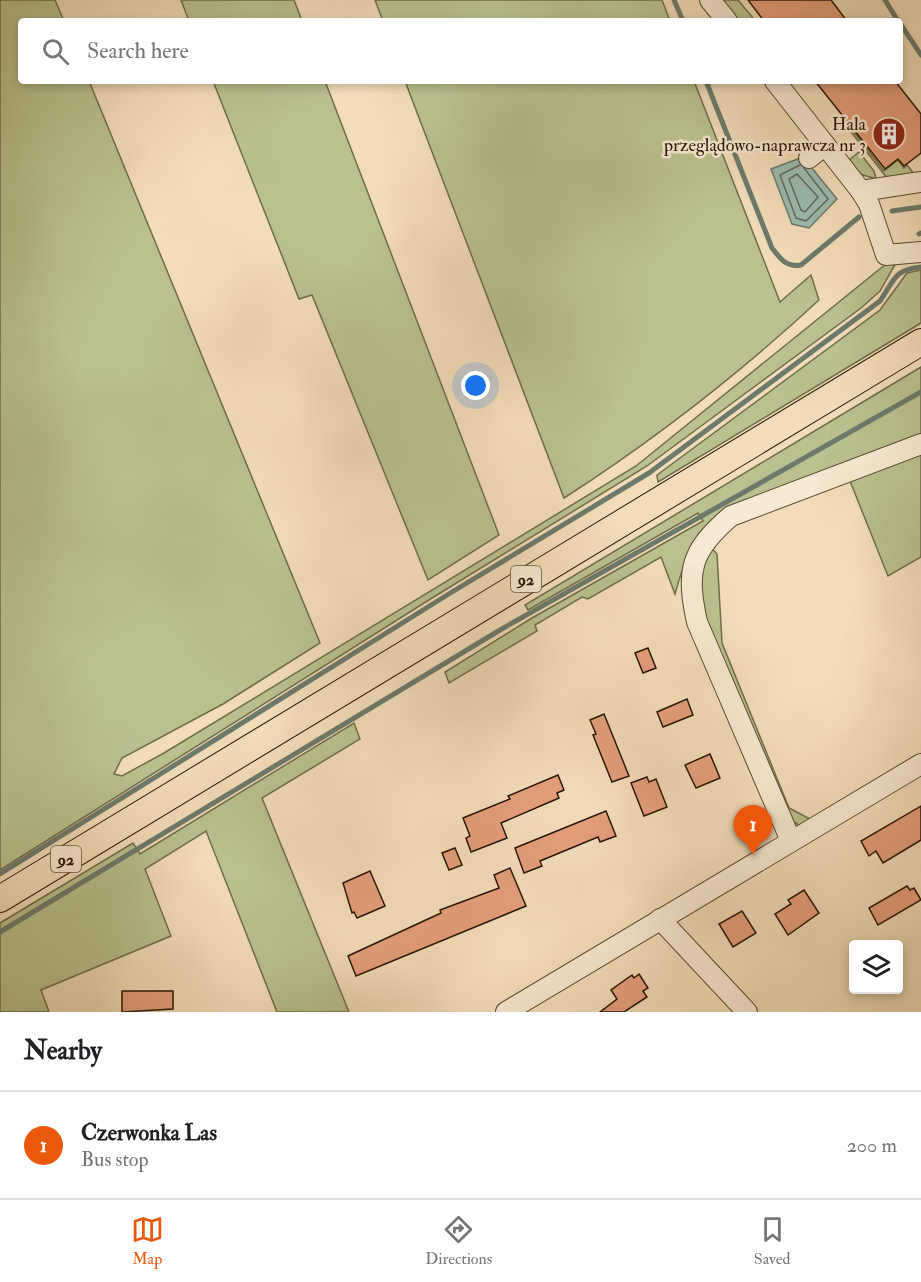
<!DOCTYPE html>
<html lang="en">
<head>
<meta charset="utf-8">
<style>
	:root { --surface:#fff; --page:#f6f6f6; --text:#202124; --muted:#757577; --line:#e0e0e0; --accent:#ea580c }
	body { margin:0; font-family:"IM FELL Double Pica",serif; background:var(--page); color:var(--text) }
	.controls { position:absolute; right:18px; bottom:18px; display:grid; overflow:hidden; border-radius:6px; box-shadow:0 3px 9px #0003 }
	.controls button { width:54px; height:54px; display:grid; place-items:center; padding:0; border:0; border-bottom:2px solid var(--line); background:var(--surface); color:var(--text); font:30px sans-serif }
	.you { position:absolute; left:476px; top:386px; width:21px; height:21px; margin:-15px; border:4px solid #fff; border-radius:50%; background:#1a73e8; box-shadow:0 0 0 9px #1a73e833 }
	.badge { display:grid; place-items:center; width:39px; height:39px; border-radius:50%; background:var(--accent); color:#fff; font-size:20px; font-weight:700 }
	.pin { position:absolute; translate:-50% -50px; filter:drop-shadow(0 2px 3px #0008) }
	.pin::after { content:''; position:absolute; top:32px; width:21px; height:18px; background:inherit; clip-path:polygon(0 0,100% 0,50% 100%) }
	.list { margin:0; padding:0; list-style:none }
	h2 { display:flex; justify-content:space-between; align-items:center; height:78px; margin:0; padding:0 24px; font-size:26px }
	h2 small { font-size:20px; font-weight:400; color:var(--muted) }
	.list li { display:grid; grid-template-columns:39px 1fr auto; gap:18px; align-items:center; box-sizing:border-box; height:108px; padding:0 24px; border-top:2px solid var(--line) }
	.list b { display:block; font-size:22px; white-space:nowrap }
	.list p { margin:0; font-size:20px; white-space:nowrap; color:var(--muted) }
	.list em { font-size:20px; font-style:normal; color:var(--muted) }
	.icon { flex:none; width:33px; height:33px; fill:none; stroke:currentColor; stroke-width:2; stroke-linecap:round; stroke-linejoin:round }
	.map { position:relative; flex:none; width:921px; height:1012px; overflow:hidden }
	.search { position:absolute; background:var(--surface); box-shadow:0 3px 9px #0003; left:18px; right:18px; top:18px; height:66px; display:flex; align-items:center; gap:15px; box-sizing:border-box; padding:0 21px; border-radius:6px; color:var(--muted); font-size:22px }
	.sheet { height:186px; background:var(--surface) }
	nav { display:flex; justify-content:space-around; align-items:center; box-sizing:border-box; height:84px; border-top:2px solid var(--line); background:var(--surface); font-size:16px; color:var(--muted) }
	nav a { display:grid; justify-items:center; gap:3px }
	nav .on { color:var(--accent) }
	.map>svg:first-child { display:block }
	.green { fill:#bac18f; stroke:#706c4a; stroke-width:1.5 }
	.water { fill:#9bbcaf; stroke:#6d7a6b; stroke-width:1.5 }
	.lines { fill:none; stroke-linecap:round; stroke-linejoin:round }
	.shore { stroke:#61695a; stroke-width:1.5 }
	.stream { stroke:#6d7a6b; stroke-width:5 }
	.building { fill:#e49e7c; stroke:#271604; stroke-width:1.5 }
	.minor-casing { stroke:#5a4831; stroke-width:22 }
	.major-casing { stroke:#271604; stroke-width:28 }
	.minor { stroke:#f7e9d2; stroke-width:20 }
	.major { stroke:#f3ddb9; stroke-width:26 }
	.labels { text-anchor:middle; stroke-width:5; stroke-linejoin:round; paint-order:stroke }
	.shield { fill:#f7e9d2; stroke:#655542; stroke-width:1.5 }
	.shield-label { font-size:16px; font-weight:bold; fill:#271604 }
	.poi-label { font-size:18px; fill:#271604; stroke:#f7e9d2; text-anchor:end }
</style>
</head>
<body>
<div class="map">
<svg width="921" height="1012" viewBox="0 0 921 1012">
	<rect width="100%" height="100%" fill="#f3ddb9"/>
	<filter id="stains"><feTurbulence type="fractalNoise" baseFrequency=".00333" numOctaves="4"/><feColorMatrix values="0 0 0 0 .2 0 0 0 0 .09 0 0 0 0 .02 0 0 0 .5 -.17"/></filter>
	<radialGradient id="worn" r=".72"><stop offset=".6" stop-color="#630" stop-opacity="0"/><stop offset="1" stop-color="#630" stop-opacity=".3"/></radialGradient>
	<g class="green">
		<path d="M0,0H55L64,21H21V81H89L320,643L223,704L122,758L114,774L122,776L164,753L636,466L876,272L891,260L897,261L880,291L861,308L647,466L432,598L0,870Z"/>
		<path d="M181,0H294L302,21H189Z"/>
		<path d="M375,0H662L670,21H383Z"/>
		<path d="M720,0H738L753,18L749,21H736Z"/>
		<path d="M213,81H325L499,535L428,580L312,295L299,299Z"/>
		<path d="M405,81H694L780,302L811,275L819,300C740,373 654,440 564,498Z"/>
		<path d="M843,118L884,171L898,160L904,168L907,165L914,174L887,178L841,119Z"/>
		<path d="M859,152L874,171L876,179L860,174L849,160Z"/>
		<path d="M921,270V323L658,482L657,475L880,310L907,273Z"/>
		<path d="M921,367V437L721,513C694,534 684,561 675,594L661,557L588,599L582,597L535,625L537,631L449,683L445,672L532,618L703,521L698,513L528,610L525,605Z"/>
		<path d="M921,448V557L888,576L848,476Z"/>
		<path d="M708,544L717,554L722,643L789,808L812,820L802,827L789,819L720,663L699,597L701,563Z"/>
		<path d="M354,723L360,739L262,798L349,1012H277L206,831L145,869L171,936L41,990L49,1012H0V923L133,843L140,854Z"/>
	</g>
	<path class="water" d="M803,157L837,199L809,228L792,224L771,169Z"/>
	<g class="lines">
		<g class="shore">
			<path d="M800,165L780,175L796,218L806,221L828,199L804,168"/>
			<path d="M797,174L818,197L805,212L801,210L789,179Z"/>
		</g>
		<g class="stream">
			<path d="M674,0L683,21"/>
			<path d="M885,0L898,21"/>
			<path d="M900,23L921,55"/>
			<path d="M706,81L772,248C780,258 786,268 801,265L859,217"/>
			<path d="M892,211L921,207"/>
			<path d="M919,234L921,233"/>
			<path d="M0,874L452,592L649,473L880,301C894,281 894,269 921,267"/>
			<path d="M0,932L500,630L921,392"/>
		</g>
	</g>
	<g class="building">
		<path d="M748,0H831L847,21H764Z"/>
		<path d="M815,81H895L921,114V153L904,166L898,159L885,169Z"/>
		<path d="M648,648L656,668L643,673L635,653Z"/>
		<path d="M687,699L693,715L663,727L657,712Z"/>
		<path d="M604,714L629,776L612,782L593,735L596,734L590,720Z"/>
		<path d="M710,754L720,778L696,788L685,765Z"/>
		<path d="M558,775L564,790L557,793L559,798L501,823L507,838L471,852L466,838L470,836L463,818L510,799L508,796Z"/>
		<path d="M647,777L649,782L656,779L667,807L644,816L631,783Z"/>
		<path d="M921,806V840L883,863L876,851L869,856L861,841Z"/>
		<path d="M606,811L616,836L600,842L598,837L540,861L542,866L524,873L515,848Z"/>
		<path d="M455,848L462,865L449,870L442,853Z"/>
		<path d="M510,868L526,906L356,976L348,956L441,913L440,910L499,888L494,875Z"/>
		<path d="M370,871L385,906L357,918L354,912L352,913L343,883Z"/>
		<path d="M907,886L910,890L914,888L921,900L878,925L869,908Z"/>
		<path d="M804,890L819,913L788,935L775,914L791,904L788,900Z"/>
		<path d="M742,911L756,933L733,947L719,924Z"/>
		<path d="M639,974L648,988L643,991L647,997L624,1012H600L617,999L611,990L632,975L634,978Z"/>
		<path d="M122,991H173V1009L122,1012Z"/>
	</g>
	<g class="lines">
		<g class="minor-casing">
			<g id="minor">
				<path d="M710,0L727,21"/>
				<path d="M775,81L861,191L869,204L886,255L921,252"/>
				<path d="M809,158L825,145"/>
				<path d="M861,191L921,182"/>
				<path d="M791,841L697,622C686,571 690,551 731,516L921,444"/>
				<path d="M660,919L747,1012"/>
				<path d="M506,1012L921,764"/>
			</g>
		</g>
		<g class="major-casing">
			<path id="major" d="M0,899L921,342"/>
		</g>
		<use href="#minor" class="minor"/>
		<use href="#major" class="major"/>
	</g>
	<defs>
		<g id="building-disc" transform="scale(1.725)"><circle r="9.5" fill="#8f2418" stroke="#f7e9d2"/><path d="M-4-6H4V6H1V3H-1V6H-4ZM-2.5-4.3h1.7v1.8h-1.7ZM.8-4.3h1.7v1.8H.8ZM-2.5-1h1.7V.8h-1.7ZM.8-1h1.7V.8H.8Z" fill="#fff"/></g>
	</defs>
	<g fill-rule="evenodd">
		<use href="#building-disc" x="889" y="134"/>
	</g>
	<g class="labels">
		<g class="shield">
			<rect x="511" y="566" width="30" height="26" rx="4.5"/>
			<rect x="51" y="846" width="30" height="26" rx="4.5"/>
		</g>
		<g class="shield-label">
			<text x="526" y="585">92</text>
			<text x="66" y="865">92</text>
		</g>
		<g class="poi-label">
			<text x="866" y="130">Hala<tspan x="866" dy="21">przeglądowo-naprawcza nr 3</tspan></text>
		</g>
	</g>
	<rect width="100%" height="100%" filter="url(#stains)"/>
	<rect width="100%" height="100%" fill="url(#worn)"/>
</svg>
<div class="controls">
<button><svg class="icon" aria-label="layers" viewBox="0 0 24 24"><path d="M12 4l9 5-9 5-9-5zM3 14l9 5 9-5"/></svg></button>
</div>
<div class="you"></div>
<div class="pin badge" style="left:753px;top:855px">1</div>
<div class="search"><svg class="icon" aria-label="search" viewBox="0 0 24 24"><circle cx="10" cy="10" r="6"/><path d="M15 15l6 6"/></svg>Search here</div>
</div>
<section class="sheet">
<h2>Nearby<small></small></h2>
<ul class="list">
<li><span class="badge">1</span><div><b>Czerwonka Las</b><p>Bus stop</p></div><em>200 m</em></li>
</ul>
</section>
<nav>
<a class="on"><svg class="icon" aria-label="map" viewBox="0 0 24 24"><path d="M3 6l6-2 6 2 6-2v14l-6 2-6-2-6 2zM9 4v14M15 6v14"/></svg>Map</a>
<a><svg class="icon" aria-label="directions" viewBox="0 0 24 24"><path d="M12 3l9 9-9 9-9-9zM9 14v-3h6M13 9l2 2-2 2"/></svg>Directions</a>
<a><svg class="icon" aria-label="saved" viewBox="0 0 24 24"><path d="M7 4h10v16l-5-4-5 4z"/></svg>Saved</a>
</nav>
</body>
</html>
